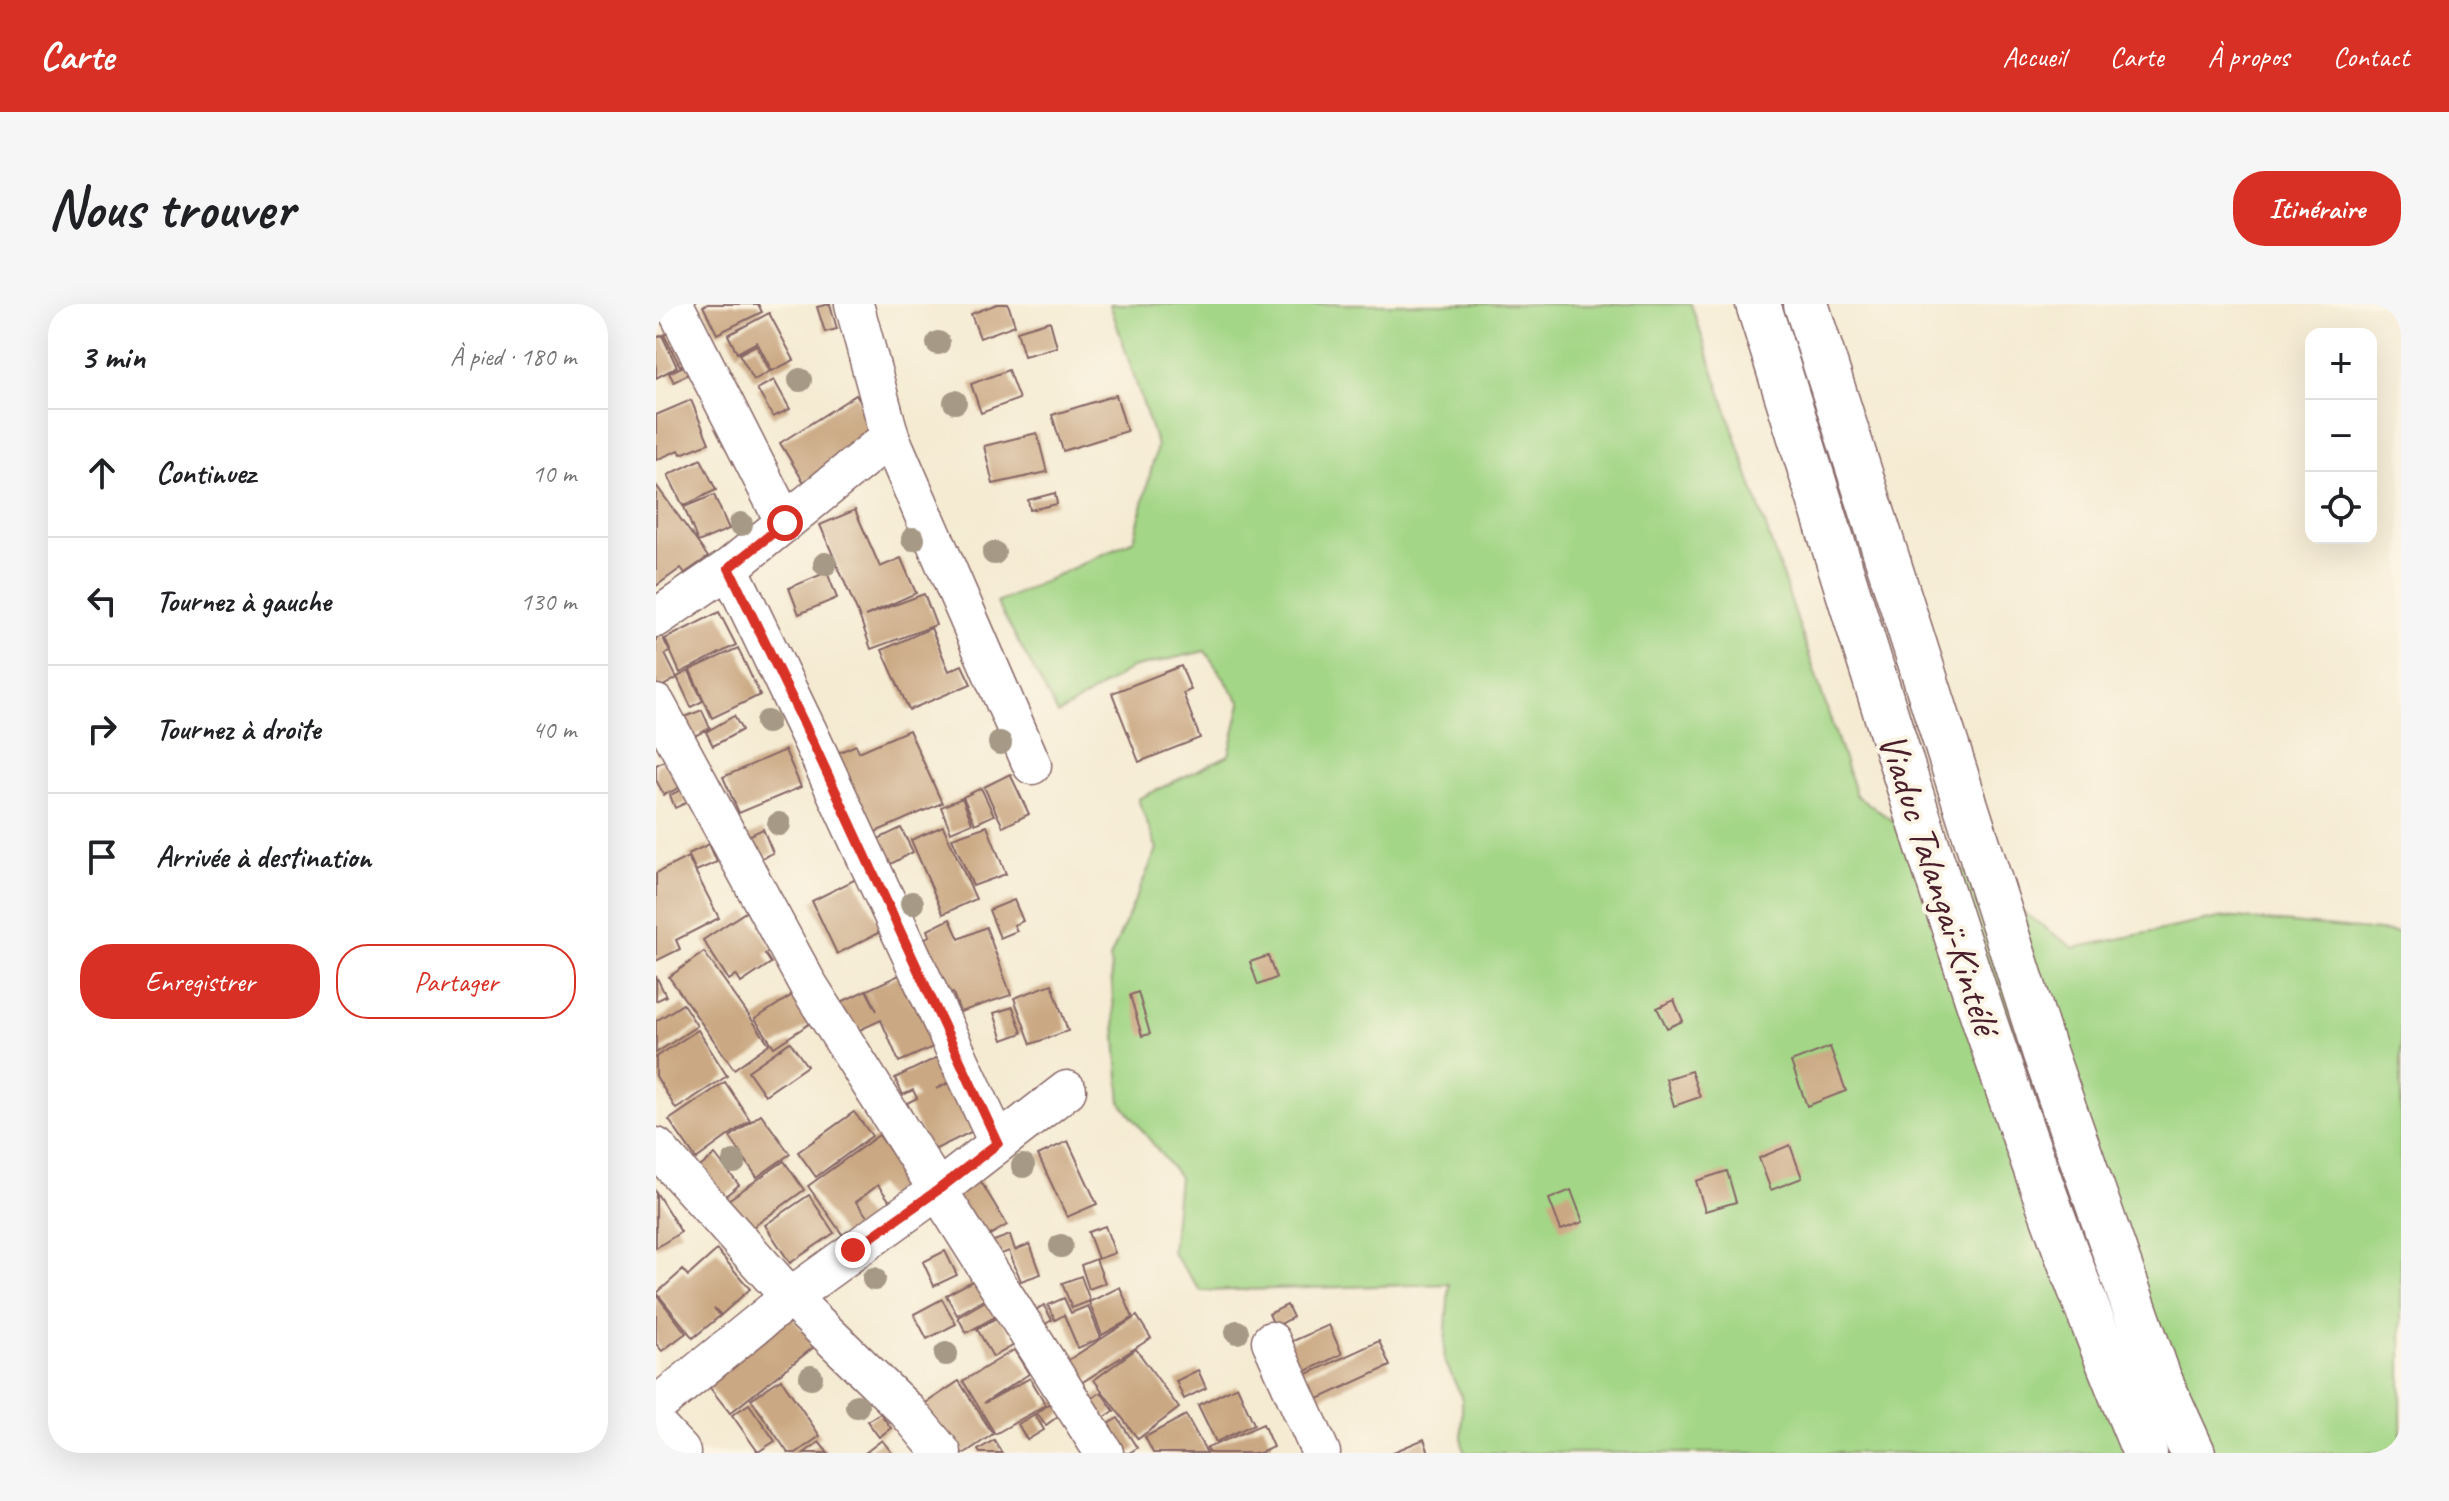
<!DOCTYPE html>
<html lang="fr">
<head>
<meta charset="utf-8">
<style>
	:root { --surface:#fff; --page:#f6f6f6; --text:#202124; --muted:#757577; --line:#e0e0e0; --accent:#d93025 }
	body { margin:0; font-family:Caveat,sans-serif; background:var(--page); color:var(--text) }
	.controls { position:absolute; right:24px; top:24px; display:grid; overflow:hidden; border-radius:16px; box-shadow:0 8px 32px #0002 }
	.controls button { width:72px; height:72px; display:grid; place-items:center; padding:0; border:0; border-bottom:2px solid var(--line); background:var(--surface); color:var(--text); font:40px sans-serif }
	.stop { position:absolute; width:24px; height:24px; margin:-18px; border:6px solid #d93025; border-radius:50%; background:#fff }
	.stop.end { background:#d93025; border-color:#fff; box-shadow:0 2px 8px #0008 }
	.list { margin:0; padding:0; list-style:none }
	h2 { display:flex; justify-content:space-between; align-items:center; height:104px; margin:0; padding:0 32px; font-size:34px }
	h2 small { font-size:26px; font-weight:400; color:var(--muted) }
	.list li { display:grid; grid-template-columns:52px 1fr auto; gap:24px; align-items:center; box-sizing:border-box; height:128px; padding:0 32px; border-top:2px solid var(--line) }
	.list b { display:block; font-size:30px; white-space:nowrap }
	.list em { font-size:26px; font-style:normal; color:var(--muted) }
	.actions { display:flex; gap:16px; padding:24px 32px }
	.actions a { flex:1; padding:18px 0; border:2px solid var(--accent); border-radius:32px; text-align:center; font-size:28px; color:var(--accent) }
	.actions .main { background:var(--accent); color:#fff }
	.icon { flex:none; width:44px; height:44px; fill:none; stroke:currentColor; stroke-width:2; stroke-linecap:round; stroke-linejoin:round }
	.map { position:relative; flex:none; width:1745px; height:1149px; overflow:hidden; border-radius:32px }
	header { display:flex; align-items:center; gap:48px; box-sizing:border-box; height:112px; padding:0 40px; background:var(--accent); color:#fff }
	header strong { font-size:38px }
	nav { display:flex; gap:44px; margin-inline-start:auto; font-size:28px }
	.intro { display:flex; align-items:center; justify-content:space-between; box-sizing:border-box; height:192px; padding:0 48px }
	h1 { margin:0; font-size:56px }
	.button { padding:20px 36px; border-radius:32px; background:var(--accent); color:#fff; font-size:28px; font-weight:700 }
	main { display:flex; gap:48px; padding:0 48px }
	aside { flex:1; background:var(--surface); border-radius:32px; box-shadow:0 8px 32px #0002 }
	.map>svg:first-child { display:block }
	.green { fill:#a3d686; stroke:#767a58; stroke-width:2 }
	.building { fill:#caa883 }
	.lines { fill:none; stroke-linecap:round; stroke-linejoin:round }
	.street-casing { stroke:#866666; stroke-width:41 }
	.primary-casing { stroke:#866666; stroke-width:47 }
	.highway-casing { stroke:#866666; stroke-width:47 }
	.street { stroke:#fff; stroke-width:38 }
	.primary { stroke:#fff; stroke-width:44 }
	.highway { stroke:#fff; stroke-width:44 }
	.tree { fill:#a69985 }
	.route { stroke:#d93025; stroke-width:10 }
	.labels { text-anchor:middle; stroke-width:8; stroke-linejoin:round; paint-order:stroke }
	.street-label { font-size:40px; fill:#4a1f2b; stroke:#fcf5e5 }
</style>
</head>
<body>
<header>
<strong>Carte</strong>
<nav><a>Accueil</a><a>Carte</a><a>À propos</a><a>Contact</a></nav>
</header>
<div class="intro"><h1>Nous trouver</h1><a class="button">Itinéraire</a></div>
<main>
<aside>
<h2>3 min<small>À pied · 180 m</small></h2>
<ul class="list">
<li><svg class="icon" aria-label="ahead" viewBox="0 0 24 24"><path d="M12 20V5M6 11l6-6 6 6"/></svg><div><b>Continuez</b></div><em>10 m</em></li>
<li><svg class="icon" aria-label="left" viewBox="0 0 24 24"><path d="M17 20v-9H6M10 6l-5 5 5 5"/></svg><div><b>Tournez à gauche</b></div><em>130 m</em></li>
<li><svg class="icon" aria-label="right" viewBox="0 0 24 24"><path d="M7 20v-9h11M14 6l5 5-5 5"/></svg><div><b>Tournez à droite</b></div><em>40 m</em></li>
<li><svg class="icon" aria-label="arrive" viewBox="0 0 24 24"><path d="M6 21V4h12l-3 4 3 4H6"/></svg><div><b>Arrivée à destination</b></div></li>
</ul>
<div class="actions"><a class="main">Enregistrer</a><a>Partager</a></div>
</aside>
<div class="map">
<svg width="1745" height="1149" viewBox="0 0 1745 1149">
	<rect width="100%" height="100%" fill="#fcf5e5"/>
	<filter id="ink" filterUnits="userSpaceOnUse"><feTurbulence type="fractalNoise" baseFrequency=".0125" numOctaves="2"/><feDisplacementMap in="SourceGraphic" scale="16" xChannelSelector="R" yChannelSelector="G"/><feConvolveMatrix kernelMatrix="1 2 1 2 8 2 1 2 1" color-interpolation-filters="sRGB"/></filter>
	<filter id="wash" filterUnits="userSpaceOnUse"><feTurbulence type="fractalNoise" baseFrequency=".006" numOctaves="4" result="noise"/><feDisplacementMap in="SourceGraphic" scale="32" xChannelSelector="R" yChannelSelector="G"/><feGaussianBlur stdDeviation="1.8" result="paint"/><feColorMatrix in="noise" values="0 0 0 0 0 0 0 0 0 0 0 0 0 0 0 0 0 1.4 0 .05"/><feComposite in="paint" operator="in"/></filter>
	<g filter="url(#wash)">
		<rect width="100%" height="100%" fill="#f5ebd3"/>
		<path class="green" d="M454,0H1035L1200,491L1418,644L1568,613L1745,629V1149H809L806,1142V1094L788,1055L793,980L545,987L516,948L523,873L465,799L454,654L501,545L482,495L573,451L585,399L549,347L476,364L402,410L341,299L478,236L501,142Z"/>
		<g id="blocks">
			<g class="building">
				<path d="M52,0H102L106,8L61,30L47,2Z"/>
				<path d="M174,0L181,25L169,28L161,3Z"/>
				<path d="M341,0H352L359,21L324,34L315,10Z"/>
				<path d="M113,9L138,56L116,67L101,38L81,49L72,31Z"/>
				<path d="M394,17L401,43L368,52L361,27Z"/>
				<path d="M20,25L35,56L24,62L8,31Z"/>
				<path d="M6,31L21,63L0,74V34Z"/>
				<path d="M100,41L114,67L98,76L83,50Z"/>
				<path d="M36,58L40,66L18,78L13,69Z"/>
				<path d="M352,66L363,95L325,109L315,80Z"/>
				<path d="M118,76L134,105L117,113L101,85Z"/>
				<path d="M200,91L226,132L149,180L124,139Z"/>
				<path d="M460,91L471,127L407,147L396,111Z"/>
				<path d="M35,96L53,139L25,150L23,146L0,156V111Z"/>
				<path d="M381,129L391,168L337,180L328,142Z"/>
				<path d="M45,155L60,186L27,202L12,171Z"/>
				<path d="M0,181L52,253L29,269L25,264L0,282Z"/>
				<path d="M399,189L401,200L374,206L372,196Z"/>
				<path d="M58,191L73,225L42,238L28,203Z"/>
				<path d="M199,206L224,263L245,254L260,289L209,312L268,290L280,321L215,345L204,314L164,221Z"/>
				<path d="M171,268L181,294L143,310L133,284Z"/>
				<path d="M63,308L80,341L24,369L9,335Z"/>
				<path d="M275,324L293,367L306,361L315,380L253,406L226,346Z"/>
				<path d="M5,330L14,348L9,350L21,374L0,386V333Z"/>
				<path d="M82,344L104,391L56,414L34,366Z"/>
				<path d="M525,362L535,386L527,389L544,434L483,458L456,389Z"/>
				<path d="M33,367L47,397L35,403L21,373Z"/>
				<path d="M46,406L54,424L27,438L16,418Z"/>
				<path d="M78,412L86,426L57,442L50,428Z"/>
				<path d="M253,426L286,499L215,530L174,452L200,441L203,448Z"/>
				<path d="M129,446L145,483L83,509L67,473Z"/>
				<path d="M10,456L25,483L8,491L0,476V461Z"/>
				<path d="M354,470L373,510L347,523L328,483Z"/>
				<path d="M325,484L338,511L319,520L307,493Z"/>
				<path d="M27,485L32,498L19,504L14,491Z"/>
				<path d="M306,494L316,519L295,528L285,503Z"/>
				<path d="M287,522L320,595L287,610L255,536Z"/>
				<path d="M331,522L350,570L317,582L296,534Z"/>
				<path d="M245,524L257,548L233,561L220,536Z"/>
				<path d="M107,525L117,549L92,560L83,536Z"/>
				<path d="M53,540L61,558L40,567L32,550Z"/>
				<path d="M32,553L63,614L20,636L24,645L0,657V569Z"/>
				<path d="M200,575L226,627L181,650L156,597Z"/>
				<path d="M358,596L367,617L358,621L361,627L344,634L333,606Z"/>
				<path d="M91,607L116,645L109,650L115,659L85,679L80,671L73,676L47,636Z"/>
				<path d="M294,615L303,635L330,623L355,691L304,708L297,689L281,695L260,638L274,632L272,626Z"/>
				<path d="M48,648L113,740L78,765L13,673Z"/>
				<path d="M612,652L620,674L602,681L594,658Z"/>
				<path d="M252,667L284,740L243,758L225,716L195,730L181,700L210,686L221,707L211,686Z"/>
				<path d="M0,672L10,692L0,697Z"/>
				<path d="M396,680L412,727L375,740L358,694Z"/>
				<path d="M141,688L159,716L118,743L99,715Z"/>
				<path d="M482,688L494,730L486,732L474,691Z"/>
				<path d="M1018,696L1027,717L1011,724L1001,704Z"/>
				<path d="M27,700L41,722L0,749V717Z"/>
				<path d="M357,703L366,729L347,736L338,709Z"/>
				<path d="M42,726L71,772L20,805L0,772V753Z"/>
				<path d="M134,738L151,762L109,791L92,767Z"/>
				<path d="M1174,743L1190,787L1151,802L1135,758Z"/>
				<path d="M286,751L298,775L280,785L304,774L327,822L274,848L251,799L261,794L257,786L247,791L239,774Z"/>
				<path d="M1035,767L1044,793L1018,802L1010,775Z"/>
				<path d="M69,778L94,816L40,855L13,816Z"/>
				<path d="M198,808L216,832L160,873L142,848Z"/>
				<path d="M105,810L134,850L101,873L74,833Z"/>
				<path d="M223,831L262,886L238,903L222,881L200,898L216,919L191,937L152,882Z"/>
				<path d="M412,837L441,900L411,913L382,851Z"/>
				<path d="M1134,841L1146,874L1115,886L1103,854Z"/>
				<path d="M59,851L83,881L59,900L35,870Z"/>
				<path d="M128,857L148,886L86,931L65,901Z"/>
				<path d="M318,866L351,921L327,935L294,881Z"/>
				<path d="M1071,867L1080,898L1049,907L1040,877Z"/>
				<path d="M915,886L927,918L905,926L893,895Z"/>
				<path d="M0,888L25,928L0,944Z"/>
				<path d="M153,891L178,929L134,959L109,921Z"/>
				<path d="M449,922L459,949L442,955L432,928Z"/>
				<path d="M354,931L359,946L374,940L385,970L365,977L353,947L338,953L332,939Z"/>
				<path d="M61,946L94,985L65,1011L58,1004L64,1012L37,1034L1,989L27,966L32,972Z"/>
				<path d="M289,947L301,971L278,982L267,958Z"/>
				<path d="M440,955L449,979L433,985L425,961Z"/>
				<path d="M425,972L434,997L416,1004L406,979Z"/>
				<path d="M320,975L331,994L301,1011L290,991Z"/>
				<path d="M464,983L477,1014L446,1031L433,998Z"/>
				<path d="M0,990L30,1029L6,1047L0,1040Z"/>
				<path d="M408,994L415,1009L432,1002L445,1034L422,1044L408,1011L399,1016L392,1001Z"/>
				<path d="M286,995L300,1020L271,1035L258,1010Z"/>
				<path d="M333,995L342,1011L310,1029L302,1013Z"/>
				<path d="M388,1001L396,1016L383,1024L375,1009Z"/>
				<path d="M631,1001L637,1013L619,1023L613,1010Z"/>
				<path d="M132,1008L159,1042L74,1109L47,1075Z"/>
				<path d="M344,1012L360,1040L337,1053L321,1025Z"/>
				<path d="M481,1012L495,1034L425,1079L411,1057Z"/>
				<path d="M673,1021L686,1050L642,1071L628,1041Z"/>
				<path d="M723,1037L734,1062L660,1096L649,1071Z"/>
				<path d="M480,1045L523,1104L482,1135L438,1076Z"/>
				<path d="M358,1046L373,1070L328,1099L374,1074L390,1101L339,1130L307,1077Z"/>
				<path d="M542,1066L550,1084L528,1095L520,1077Z"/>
				<path d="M125,1075L164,1132L140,1149H132L95,1095Z"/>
				<path d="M303,1077L337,1130L309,1149H300L267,1101Z"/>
				<path d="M581,1082L598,1120L560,1138L542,1101Z"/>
				<path d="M445,1088L458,1107L443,1117L430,1099Z"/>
				<path d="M400,1095L409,1107L390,1121L381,1109Z"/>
				<path d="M93,1100L119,1137L102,1148L76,1111Z"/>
				<path d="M224,1109L235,1124L223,1133L211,1117Z"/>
				<path d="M379,1110L388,1126L371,1136L362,1120Z"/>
				<path d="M530,1111L551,1149H497L489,1133Z"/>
				<path d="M462,1114L481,1144L473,1149H461L445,1124Z"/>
				<path d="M607,1120L617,1143L604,1149H553L551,1144Z"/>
				<path d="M768,1135L773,1149H735Z"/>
				<path d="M226,1136L236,1149H209Z"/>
				<path d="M338,1136L346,1149H324L322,1146Z"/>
				<path d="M163,1138L172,1149H148Z"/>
			</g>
		</g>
	</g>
	<g filter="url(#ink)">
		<use href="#blocks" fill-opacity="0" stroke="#866666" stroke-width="2"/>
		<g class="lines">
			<g class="street-casing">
				<g id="street">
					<path d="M18,0L129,219"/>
					<path d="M198,0L234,133L376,461"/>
					<path d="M73,264L153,430L342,839"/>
					<path d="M0,314L73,264L234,133"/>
					<path d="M0,400L151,679L448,1149"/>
					<path d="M0,843L134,993L251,1107L286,1149"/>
					<path d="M615,1037L665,1149"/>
					<path d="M0,1102L134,993L282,886L411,786"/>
				</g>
			</g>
			<g class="primary-casing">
				<path id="primary" d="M0,1126L22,1149"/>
			</g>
			<g class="highway-casing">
				<g id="highway">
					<path d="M1102,0C1225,385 1333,775 1489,1149"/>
					<path d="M1150,0L1389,750L1503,1074L1537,1149"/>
				</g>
			</g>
			<use href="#street" class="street"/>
			<use href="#primary" class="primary"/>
			<use href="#highway" class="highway"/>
		</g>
		<g class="tree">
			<circle cx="282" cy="39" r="12"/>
			<circle cx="144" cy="76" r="12"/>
			<circle cx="299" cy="98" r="12"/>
			<circle cx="85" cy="220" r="12"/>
			<circle cx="257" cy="235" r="12"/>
			<circle cx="338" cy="249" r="12"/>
			<circle cx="169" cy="260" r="12"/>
			<circle cx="111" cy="418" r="12"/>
			<circle cx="344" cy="439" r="12"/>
			<circle cx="123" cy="520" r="12"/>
			<circle cx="256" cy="599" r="12"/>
			<circle cx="78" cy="858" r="12"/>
			<circle cx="367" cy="862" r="12"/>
			<circle cx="405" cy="942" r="12"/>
			<circle cx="218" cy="975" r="12"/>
			<circle cx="581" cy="1028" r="12"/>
			<circle cx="290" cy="1050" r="12"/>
			<circle cx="155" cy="1073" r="12"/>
			<circle cx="201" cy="1102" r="12"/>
		</g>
	</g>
	<g class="lines" filter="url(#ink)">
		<path class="route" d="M129,219L73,264L153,430L342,839L282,886L197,946"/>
	</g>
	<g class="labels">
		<g class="street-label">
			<text transform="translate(1284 579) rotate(72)" y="14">Viaduc Talangaï-Kintélé</text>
		</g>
	</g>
</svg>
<div class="controls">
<button>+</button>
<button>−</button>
<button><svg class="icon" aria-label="locate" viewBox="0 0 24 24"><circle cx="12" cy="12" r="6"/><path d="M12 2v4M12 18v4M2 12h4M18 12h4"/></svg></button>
</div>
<div class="stop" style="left:129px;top:219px"></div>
<div class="stop end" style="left:197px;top:946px"></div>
</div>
</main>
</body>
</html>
